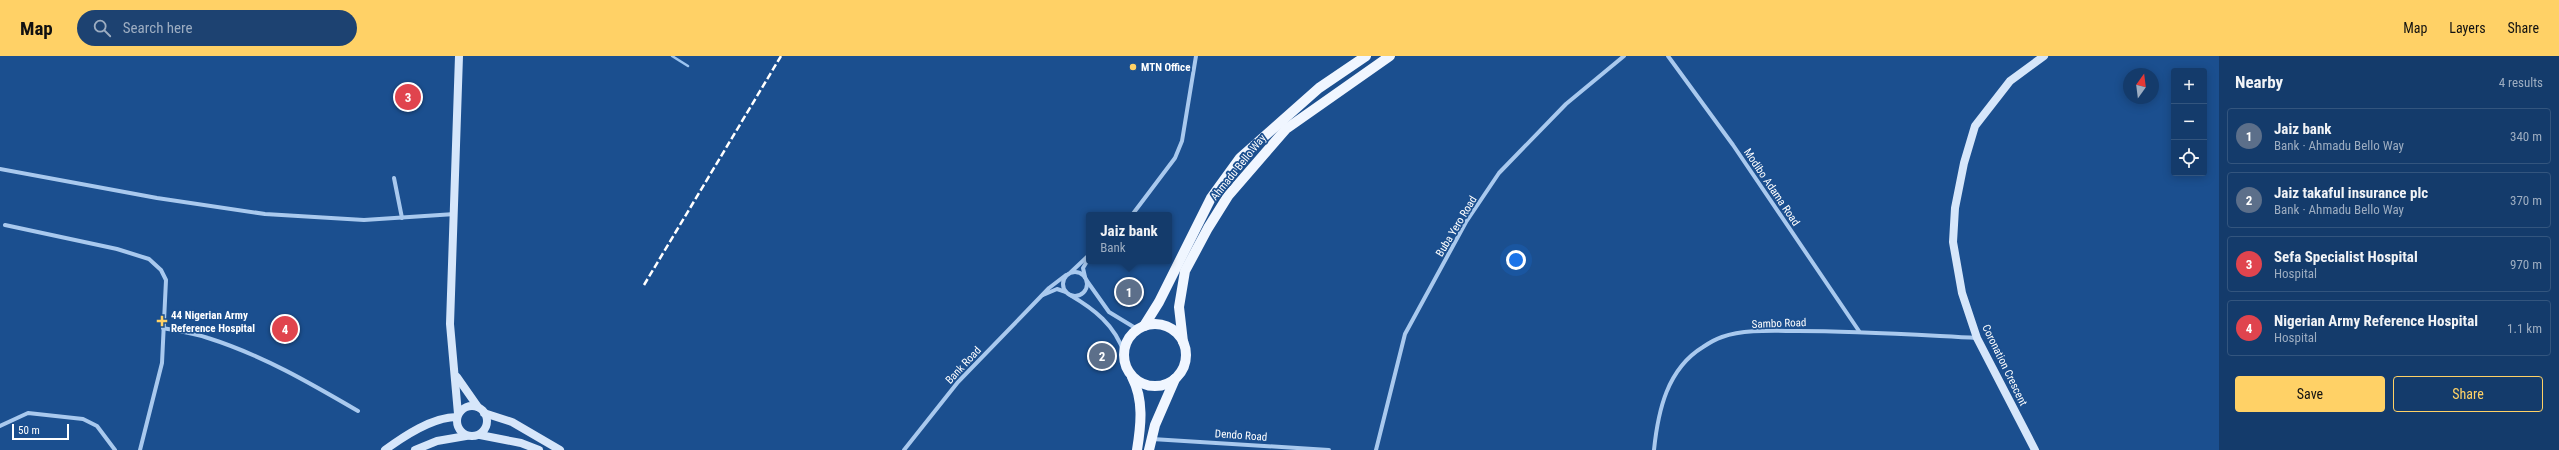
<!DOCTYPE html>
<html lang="en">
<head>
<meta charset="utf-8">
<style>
	:root { --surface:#143b6b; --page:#1d4271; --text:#f1f3f6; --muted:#9dadc1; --line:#33557e; --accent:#ffd166 }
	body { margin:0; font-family:"Roboto Condensed",sans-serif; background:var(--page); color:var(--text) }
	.controls { position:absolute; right:12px; top:12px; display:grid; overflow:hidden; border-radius:4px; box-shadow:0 2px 10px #0003 }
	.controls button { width:36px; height:36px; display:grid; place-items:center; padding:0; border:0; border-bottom:1px solid var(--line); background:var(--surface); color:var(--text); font:20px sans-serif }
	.compass { position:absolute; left:2123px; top:12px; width:36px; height:36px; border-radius:50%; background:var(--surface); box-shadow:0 2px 10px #0003; rotate:14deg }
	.scale { position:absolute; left:12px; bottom:10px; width:57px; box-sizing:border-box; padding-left:4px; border:2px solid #fff; border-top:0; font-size:11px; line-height:14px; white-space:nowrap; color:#fff; -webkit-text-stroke:3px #1b4f8f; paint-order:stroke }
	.you { position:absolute; left:1516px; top:204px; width:14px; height:14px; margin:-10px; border:3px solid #fff; border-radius:50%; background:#1a73e8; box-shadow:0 0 0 6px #1a73e833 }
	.badge { display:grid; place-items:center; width:26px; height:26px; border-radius:50%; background:var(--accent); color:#fff; font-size:13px; font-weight:700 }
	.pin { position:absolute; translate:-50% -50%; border:2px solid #fff; box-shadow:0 1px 4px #0006 }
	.popup { position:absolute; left:1086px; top:156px; width:86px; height:52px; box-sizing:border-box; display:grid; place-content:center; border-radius:4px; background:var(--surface); filter:drop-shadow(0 1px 3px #0005); font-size:13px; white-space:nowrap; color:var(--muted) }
	.popup b { font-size:15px; color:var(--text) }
	.popup::after { content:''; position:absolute; left:50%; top:100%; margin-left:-8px; border:8px solid transparent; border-top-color:var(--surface) }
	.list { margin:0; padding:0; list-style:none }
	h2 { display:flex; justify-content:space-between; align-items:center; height:52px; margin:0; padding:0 16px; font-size:17px }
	h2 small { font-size:13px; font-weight:400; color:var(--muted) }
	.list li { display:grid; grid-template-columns:26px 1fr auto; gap:12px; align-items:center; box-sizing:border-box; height:56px; margin:0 8px 8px; padding:0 8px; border:1px solid var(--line); border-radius:4px }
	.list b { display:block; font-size:15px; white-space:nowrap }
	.list p { margin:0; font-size:13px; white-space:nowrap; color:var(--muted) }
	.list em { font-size:13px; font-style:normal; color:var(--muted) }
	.actions { display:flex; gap:8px; padding:12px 16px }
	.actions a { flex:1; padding:9px 0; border:1px solid var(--accent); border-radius:4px; text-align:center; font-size:14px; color:var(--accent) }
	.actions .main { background:var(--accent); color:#111 }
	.icon { flex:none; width:22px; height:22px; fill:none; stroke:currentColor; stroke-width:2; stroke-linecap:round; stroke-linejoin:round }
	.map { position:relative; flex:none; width:2219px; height:394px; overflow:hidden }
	header { display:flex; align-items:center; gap:24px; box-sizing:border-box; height:56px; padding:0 20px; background:var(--accent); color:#111 }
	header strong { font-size:19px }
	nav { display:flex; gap:22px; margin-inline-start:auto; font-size:14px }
	.search { width:280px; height:36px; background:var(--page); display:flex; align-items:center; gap:10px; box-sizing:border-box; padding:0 14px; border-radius:22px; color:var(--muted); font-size:15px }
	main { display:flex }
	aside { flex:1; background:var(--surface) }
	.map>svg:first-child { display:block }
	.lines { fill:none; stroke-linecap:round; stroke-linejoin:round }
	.stream { stroke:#9cc4f0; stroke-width:2.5 }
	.street { stroke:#a9c9ee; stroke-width:4 }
	.secondary { stroke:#d6e6fa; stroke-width:8 }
	.primary { stroke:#f0f6ff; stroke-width:10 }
	.rail { stroke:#fff; stroke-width:2.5; stroke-dasharray:7 3; stroke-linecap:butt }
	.poi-dot { fill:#ffd166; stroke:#1b4f8f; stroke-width:1.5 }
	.labels { text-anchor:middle; stroke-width:3.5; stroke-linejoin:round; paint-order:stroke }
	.poi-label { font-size:11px; font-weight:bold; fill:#fff; stroke:#1b4f8f; text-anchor:start }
	.street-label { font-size:11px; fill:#fff; stroke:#1b4f8f }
</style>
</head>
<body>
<header>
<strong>Map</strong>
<div class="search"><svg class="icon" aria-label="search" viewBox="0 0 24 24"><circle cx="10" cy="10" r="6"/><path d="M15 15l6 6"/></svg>Search here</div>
<nav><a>Map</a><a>Layers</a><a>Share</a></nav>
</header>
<main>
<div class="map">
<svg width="2219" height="394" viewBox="0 0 2219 394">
	<rect width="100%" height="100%" fill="#1b4f8f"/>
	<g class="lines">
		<path class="stream" d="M672,0L688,10"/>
		<g class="street">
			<path d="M1668,0L1733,89L1859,275"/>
			<path d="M0,113L157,142L265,158L364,164L455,158"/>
			<path d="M394,122L402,162"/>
			<path d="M1132,159L1175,102L1182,85L1196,0"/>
			<path d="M5,169L117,193L149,203L161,214L166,224L162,307L140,394"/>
			<path d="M1071,216L1089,199"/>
			<circle cx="1075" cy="228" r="12"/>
			<path d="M1085,221L1083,212L1089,202"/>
			<path d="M1087,225L1109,256L1137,273"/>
			<path d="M1043,239L1057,233L1066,236"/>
			<path d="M1070,239C1094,253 1115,269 1124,297"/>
			<path d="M163,272C178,275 194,277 208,282C262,299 310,327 358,355"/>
			<path d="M0,370L28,357L83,363L97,370L115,394"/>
			<path d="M1152,383L1329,394"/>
			<path d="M904,394L958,326L1049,232L1066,219"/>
			<path d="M1376,394L1405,278L1466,166L1499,117L1566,48L1624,0"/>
			<path d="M1654,394C1658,355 1667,313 1703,291C1709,287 1716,283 1722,281C1745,273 1774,275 1798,275C1858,275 1917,279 1977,282"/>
		</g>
		<g class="secondary">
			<path d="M457,321L478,351"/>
			<circle cx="472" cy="365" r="15"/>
			<path d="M484,357L512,366L560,394"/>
			<path d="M458,358L450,268L459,0"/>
			<path d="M480,379L521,387L539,394"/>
			<path d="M385,394C404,380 432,361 457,361"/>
			<path d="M415,394L437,385L466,380"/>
			<path d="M2035,394L1977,282L1962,237L1953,186L1955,152L1964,107L1975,70L2010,25L2044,0"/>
		</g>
		<g class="primary">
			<circle cx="1155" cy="299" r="31"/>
			<path d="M1144,270L1159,246L1211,142L1240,102L1319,32L1366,0"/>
			<path d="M1183,286L1179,251L1185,215L1208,172L1228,140L1286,73L1390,0"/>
			<path d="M1132,321C1144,344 1141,369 1137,394"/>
			<path d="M1149,394L1155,369L1175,323"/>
		</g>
		<path class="rail" d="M644,229L781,0"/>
	</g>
	<g class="poi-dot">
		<circle cx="1133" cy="11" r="4"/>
		<path d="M160 259h4v4h4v4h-4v4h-4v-4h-4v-4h4z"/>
	</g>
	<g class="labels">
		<g class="poi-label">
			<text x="1141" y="15">MTN Office</text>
			<text x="171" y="263">44 Nigerian Army<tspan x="171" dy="13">Reference Hospital</tspan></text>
		</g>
		<g class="street-label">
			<text transform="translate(1238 111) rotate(-51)" y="4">Ahmadu Bello Way</text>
			<text transform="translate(1772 131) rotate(56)" y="4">Modibo Adama Road</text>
			<text transform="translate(1456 170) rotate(-59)" y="4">Buba Yero Road</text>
			<text transform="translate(1779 267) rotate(-2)" y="4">Sambo Road</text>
			<text transform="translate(963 309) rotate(-47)" y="4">Bank Road</text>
			<text transform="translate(2005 309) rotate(64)" y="4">Coronation Crescent</text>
			<text transform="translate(1241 379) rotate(4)" y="4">Dendo Road</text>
		</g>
	</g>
</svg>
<div class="controls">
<button>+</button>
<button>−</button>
<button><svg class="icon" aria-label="locate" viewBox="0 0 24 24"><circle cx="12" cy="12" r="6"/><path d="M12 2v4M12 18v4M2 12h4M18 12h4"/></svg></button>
</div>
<svg class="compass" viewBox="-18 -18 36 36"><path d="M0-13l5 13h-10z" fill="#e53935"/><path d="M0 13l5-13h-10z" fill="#9dadc1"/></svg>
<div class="scale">50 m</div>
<div class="you"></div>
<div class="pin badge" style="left:1129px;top:236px;background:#5c6f8a">1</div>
<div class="popup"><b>Jaiz bank</b>Bank</div>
<div class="pin badge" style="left:1102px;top:300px;background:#5c6f8a">2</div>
<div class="pin badge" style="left:408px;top:41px;background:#e0444e">3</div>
<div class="pin badge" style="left:285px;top:273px;background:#e0444e">4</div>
</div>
<aside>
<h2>Nearby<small>4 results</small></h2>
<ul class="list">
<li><span class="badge" style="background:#5c6f8a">1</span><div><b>Jaiz bank</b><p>Bank · Ahmadu Bello Way</p></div><em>340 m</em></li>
<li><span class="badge" style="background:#5c6f8a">2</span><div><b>Jaiz takaful insurance plc</b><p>Bank · Ahmadu Bello Way</p></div><em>370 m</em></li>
<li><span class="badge" style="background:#e0444e">3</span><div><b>Sefa Specialist Hospital</b><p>Hospital</p></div><em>970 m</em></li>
<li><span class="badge" style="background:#e0444e">4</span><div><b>Nigerian Army Reference Hospital</b><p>Hospital</p></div><em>1.1 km</em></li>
</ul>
<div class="actions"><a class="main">Save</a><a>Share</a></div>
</aside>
</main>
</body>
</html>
